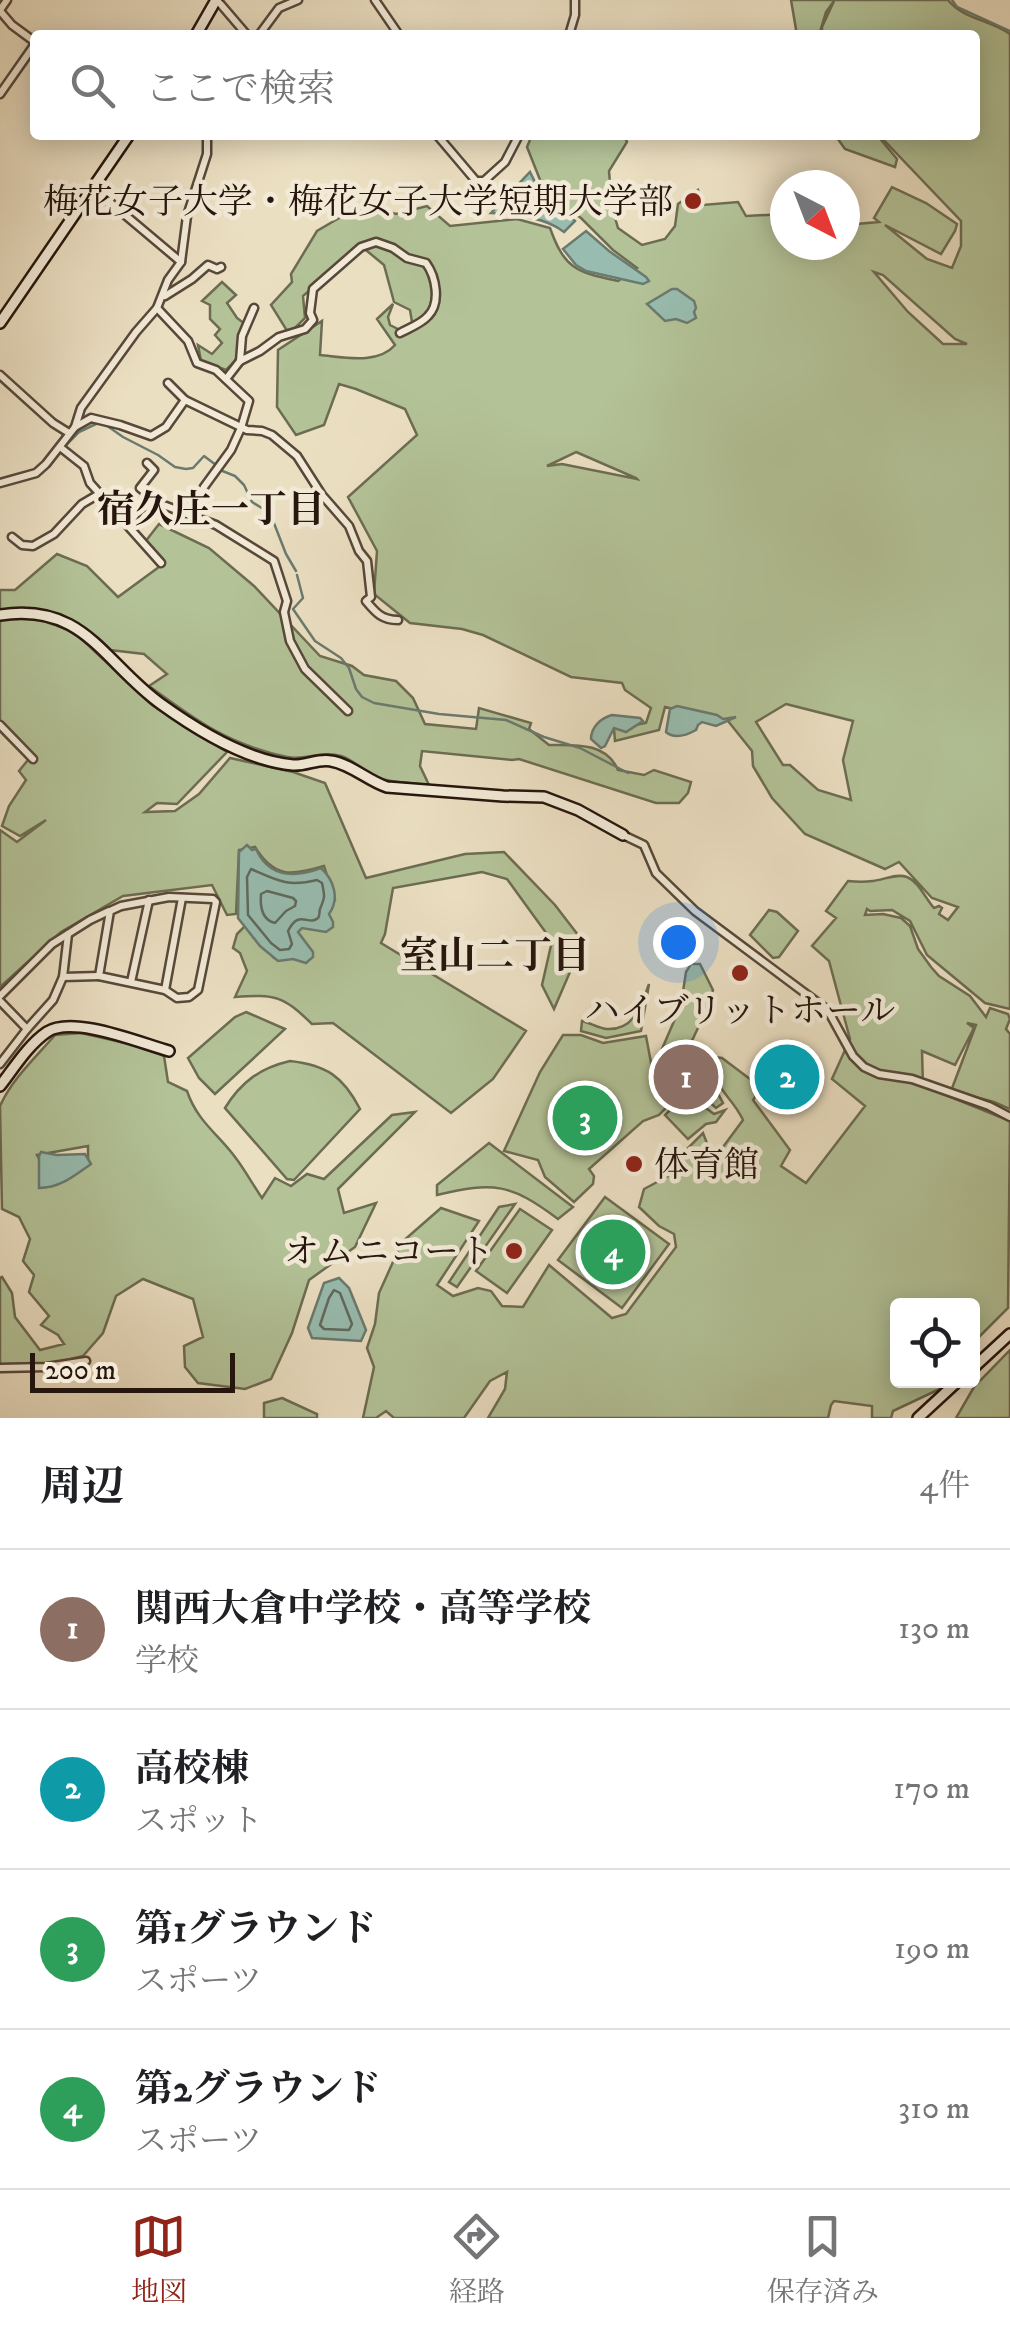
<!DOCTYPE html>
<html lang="ja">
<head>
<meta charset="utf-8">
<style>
	:root { --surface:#fff; --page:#f2f2f2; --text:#202124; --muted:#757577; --line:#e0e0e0; --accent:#8f2418 }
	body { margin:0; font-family:"IM FELL DW Pica","Noto Serif JP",serif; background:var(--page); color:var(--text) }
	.controls { position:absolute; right:30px; bottom:30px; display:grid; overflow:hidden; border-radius:10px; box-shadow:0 5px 25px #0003 }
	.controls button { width:90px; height:90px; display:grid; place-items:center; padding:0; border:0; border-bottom:2px solid var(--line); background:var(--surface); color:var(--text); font:50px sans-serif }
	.compass { position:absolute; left:770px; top:170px; width:90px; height:90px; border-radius:50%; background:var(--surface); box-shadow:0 5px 25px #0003; rotate:138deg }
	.scale { position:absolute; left:30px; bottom:25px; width:205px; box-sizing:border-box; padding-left:10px; border:5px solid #26160d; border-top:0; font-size:28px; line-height:35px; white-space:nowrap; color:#26160d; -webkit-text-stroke:8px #f2ead7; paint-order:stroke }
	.you { position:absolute; left:678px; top:942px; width:35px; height:35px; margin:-25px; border:8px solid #fff; border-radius:50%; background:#1a73e8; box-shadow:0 0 0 15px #1a73e833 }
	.badge { display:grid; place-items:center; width:65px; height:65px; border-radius:50%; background:var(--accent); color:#fff; font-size:32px; font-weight:700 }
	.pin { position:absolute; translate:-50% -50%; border:5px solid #fff; box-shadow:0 2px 10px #0006 }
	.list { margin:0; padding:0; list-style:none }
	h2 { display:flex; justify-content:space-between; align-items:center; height:130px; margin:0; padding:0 40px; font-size:42px }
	h2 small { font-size:32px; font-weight:400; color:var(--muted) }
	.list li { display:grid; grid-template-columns:65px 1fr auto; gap:30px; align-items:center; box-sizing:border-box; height:160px; padding:0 40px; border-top:2px solid var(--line) }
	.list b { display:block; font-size:38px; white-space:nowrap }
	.list p { margin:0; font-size:32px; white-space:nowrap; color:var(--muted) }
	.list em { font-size:32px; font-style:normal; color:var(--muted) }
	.icon { flex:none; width:55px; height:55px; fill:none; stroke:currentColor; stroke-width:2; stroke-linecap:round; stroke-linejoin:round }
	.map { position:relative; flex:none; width:1010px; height:1418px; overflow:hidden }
	.search { position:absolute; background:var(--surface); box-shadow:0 5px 25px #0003; left:30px; right:30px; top:30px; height:110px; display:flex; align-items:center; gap:25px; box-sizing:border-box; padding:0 35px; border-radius:10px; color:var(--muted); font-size:38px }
	.sheet { height:770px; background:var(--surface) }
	nav { display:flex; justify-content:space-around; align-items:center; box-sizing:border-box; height:140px; border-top:2px solid var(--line); background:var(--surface); font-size:28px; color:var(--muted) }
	nav a { display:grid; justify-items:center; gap:5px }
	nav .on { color:var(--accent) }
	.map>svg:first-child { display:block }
	.green { fill:#b3c297; stroke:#6c6c52; stroke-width:2.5; fill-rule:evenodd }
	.water { fill:#98bdb0; stroke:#6a7a6f; stroke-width:2.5 }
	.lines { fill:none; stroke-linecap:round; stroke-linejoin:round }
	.shore { stroke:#5f6a5e; stroke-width:2.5 }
	.stream { stroke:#6a7a6f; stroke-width:2.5 }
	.street-casing { stroke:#57483a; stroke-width:11 }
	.secondary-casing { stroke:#26160d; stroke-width:14 }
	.street { stroke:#f2ead7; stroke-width:6 }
	.secondary { stroke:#f2ead7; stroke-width:9 }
	.poi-dot { fill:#8f2418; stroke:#f2ead7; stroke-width:4 }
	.labels { text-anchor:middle; stroke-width:9; stroke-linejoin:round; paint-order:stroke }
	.poi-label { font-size:35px; fill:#26160d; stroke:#f2ead7; text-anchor:end }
	.neighbourhood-label { font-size:38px; font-weight:bold; fill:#26160d; stroke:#f2ead7 }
</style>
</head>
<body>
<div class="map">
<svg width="1010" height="1418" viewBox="0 0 1010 1418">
	<rect width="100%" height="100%" fill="#ebdfc2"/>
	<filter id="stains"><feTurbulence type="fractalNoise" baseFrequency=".002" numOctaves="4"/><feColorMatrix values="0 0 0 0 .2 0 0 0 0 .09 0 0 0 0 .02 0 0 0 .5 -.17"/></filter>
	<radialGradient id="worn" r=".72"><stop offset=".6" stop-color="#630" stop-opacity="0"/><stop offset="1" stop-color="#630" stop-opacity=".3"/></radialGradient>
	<g class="green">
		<path d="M791,0H948C963,19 990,20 1010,34V1009L985,1003L927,955L910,921L892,910L870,911L867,909L865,915L883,914L901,918L910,926L918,949L931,967L939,976L970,996L986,1017L990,1008L1008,1014L1010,1019L1006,1029L1010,1034V1109L994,1102L951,1091L976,1025L967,1023L974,1028L955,1065L922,1051L923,1086L1010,1121L1008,1308L973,1343L972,1306H898V1380L948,1381L944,1387L893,1411L891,1418H872V1406L834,1401L831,1405L828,1418H488L505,1389L507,1372L490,1381L464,1418H394L386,1411L376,1418H363L374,1367L367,1348L375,1324L379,1293L402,1242L441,1208L479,1221L437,1285L453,1296L478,1288L491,1291L502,1306L523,1307L549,1265L612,1318L626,1314L676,1247L674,1234L659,1226L639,1207L644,1189L678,1171L660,1176L703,1133L708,1146L707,1156L723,1147L743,1120C731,1094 712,1090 713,1057L722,1058L750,1079L763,1064L774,1071L753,1100L790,1150L781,1166L806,1183L865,1106L832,1079L850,1039L829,961L812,946L836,918L826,911L848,881C857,882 865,882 873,881C883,880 897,873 907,877C919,882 925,898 934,908L939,906L942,908L939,914L948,920L958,907L932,898L899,862L885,869L805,834L772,798L753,766L752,751L728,721L665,707L659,730L615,741L614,729L646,723L651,708L625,690L622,683L571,677L483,635L462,629L410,623L374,594L377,551L348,497L417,435L405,409L356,389L339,384L324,425L296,435L277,407L278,350L322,321L320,355C343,357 378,365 395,345L377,319L393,304L388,317L390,325L400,330L412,322L410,310L394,302L384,265L361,246L303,296L305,318L289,334L271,305L292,282L291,274L317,231L363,204L396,214L427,206L450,226L517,219L550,228C565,270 577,272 618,281L637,268L613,250L581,218L546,195L527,147L532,135H624L627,142L609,171L612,207L618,228L642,245L665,239L675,226L678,204L698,190L703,205L738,202L746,216L785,214V245H845V225L879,222L874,218L892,187L926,203L957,224L955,231L941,254L885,225L927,259L952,268L961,246V221L879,135H975V35H822V27L834,1L826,12L819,35H797ZM874,272L883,275L955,339L967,344H943L908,312ZM576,452L636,478L637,479L562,464L547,466ZM786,704L853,721L843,760L851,800L818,790L790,765H783L756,722Z"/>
		<path d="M835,135H877L897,159L895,167L845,149Z"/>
		<path d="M222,282L236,295L227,303L237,318L245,324L239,357L226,370L201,361L198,345L212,354L222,343L215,335L220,329L210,319V305L202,301Z"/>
		<path d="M159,524L209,548L254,586L320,656L352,666L364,675L396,681L413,698L425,724L476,729L479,708L531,723L529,729L549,745C575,745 606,742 618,770L644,775L654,770L691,782L688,793L679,803H656L519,759L512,760L422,751L420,766L429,785C414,783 396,783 382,779C367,775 356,761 341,756C322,750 305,761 287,757C227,744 197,721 149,686L167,674L144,654L110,650L78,623L30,608L0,612V590H15L57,554L87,566L118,597L163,564L145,542Z"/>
		<path d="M31,617L73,631L152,705L227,752L177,804L157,803L145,812L175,811L199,794L230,758L293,772L325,783L366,878L465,854L504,852L555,905L585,944L576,958L554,1009L542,985L552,941L507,879L482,872L393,888L385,934L381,943L526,1031L493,1079L451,1113L333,1023L312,1024C283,996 276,994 235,997L247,971L240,953L233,948L237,934L246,925L261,931L254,938L259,940L274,958L295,954L294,928L324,911L335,900L324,866C291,876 274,878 255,847L239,850L236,914L227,915L212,885L123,896L61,932L0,987V830L17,842L46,820L20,836L2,826L9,806L26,780L19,771L32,755L0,720V619Z"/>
		<path d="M769,910L777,912L798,931L779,957L773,958L750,935Z"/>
		<path d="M691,964H700L713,990L706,1011L680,1066L715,1088L723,1103L716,1108L706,1099L668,1082L665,1074L662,1049L681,1005L686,972Z"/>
		<path d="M649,984L641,1031L606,1038L581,1031L582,1021C590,1023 599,1028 606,1029C635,1031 641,1005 649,984Z"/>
		<path d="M246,1012L285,1029L215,1094L199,1078L188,1058L235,1017Z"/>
		<path d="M81,1033L143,1047L164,1056L168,1082L187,1091C197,1121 218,1134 235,1157C245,1170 253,1185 262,1198L275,1178L291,1186L307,1174L324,1179L392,1115L415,1112L338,1189L344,1213L376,1203L355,1247L309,1280L292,1333L271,1379L245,1389L198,1383L185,1367L184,1346L203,1337L193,1299L143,1279L116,1296L103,1333L83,1356L43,1366L0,1367V1278L2,1277L12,1293L15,1317L40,1350L64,1344L58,1335L41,1325L49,1316L29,1292L34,1275L23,1261L30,1239L19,1217L2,1209L0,1106C12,1079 36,1057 55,1035ZM88,1146V1160L44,1168L37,1155Z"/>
		<path d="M563,1035H581L603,1043L646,1036L655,1084L669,1100L668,1106L659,1115L643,1121L589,1169L594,1176L593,1184L574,1202L545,1177L538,1160L504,1151L540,1072Z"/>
		<path d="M290,1061C326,1065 343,1076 360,1109L294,1180L287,1179L225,1108C241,1082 260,1068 290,1061Z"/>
		<path d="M683,1097L698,1102L714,1114L725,1110L716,1122L706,1124L688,1139L665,1115Z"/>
		<path d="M489,1143L573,1207L558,1219C511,1184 494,1181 437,1195V1185Z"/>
		<path d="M605,1197L669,1244L622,1308L558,1260Z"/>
		<path d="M515,1204L457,1287L449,1282L499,1207Z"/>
		<path d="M520,1209L552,1230L507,1293L476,1271Z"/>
		<path d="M1010,1350V1418H956L974,1387Z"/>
		<path d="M282,1398L317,1414V1418H264V1403Z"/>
	</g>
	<g class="water">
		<path d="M530,172L536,184V195L543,198L545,203H556L575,221L564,232C545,217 515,214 491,213Z"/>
		<path d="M586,231L609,251L646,277L649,281L643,284L586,271L576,265L563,249Z"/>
		<path d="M672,289H677L694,301L696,308L694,312L696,318L687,323L676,319L665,321L647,304Z"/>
		<path d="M677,706L717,715L723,719L736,717L716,726L702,722L698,725L696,730C687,735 675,740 666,732L670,709Z"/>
		<path d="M612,715L640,718L643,721L626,732L614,728L605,746L601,748L591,739C591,727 601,718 612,715Z"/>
		<path d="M247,845L252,850L256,849C269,878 294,878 321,868C334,880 340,899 329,914L333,922V927L326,932L302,928L298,932L313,952V957L306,963L293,959L278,961L260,946L238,918L239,852Z"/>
		<path d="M41,1152L57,1155L85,1154L91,1164C74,1176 60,1188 39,1188V1156Z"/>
		<path d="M339,1278L349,1288L366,1330L361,1341L312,1338L308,1328L324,1283Z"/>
	</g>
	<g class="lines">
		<g class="shore">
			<path d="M251,869C278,881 288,887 317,880L322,883C325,897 325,897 320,909C319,912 320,916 318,918C308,927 300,908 288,931L292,944L289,949L280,950L271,943L248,915L247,877Z"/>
			<path d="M267,891L293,898L296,901L295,906L286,911L275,923C262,920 260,906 261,894Z"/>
			<path d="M334,1290L340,1293L352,1324L349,1330L324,1329L320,1325L329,1298Z"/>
		</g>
		<g class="stream">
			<path d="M952,0L957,7L1010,31"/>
			<path d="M106,425L123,437L158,455L175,467L186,469L193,468L204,456L216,465"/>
			<path d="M65,446L79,432L98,423"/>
			<path d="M220,470L235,476L244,485L252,502L270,513L286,554L296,571"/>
			<path d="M0,486L39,475L60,452"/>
			<path d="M297,575L303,598L293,609L315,641L341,658L349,668L356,689L362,697L374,703L439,714L506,720L544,737L580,748L628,773"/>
		</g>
		<g class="street-casing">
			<g id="street">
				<path d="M217,0L247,35"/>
				<path d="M375,0L399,35"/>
				<path d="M0,10L7,0"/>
				<path d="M0,11L12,25L35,42"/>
				<path d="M259,35L279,8L298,0"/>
				<path d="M569,35L575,15V0"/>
				<path d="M0,94L35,44"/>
				<path d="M437,135L476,181H484L505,162L519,135"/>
				<path d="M93,188L181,262"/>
				<path d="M165,296L192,279L208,265L217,269L221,267"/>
				<path d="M157,308L188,341L197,363L216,370L249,401L241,428L231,450L204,487L189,515"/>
				<path d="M240,361L242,336L254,308"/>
				<path d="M0,375L53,423L69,433"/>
				<path d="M226,379L240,361L260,351L279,337L305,329L313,320L310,313L313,289L361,247L376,242L393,248L407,258L426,263C436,277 441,303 428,316C421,324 409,328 400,333"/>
				<path d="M168,383L185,400L247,430L262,431L272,435L297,456L322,495L349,526L359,551L367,561L371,597L366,601C376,613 382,620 398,620"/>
				<path d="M75,427L91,418L120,425L151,436L166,427L185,400"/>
				<path d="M60,447L84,466L90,483L109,504L139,509L152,503L166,506L216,525L274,561L287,601L284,612L290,641L305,669L348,711"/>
				<path d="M147,463L154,470L140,488L148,494L152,503"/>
				<path d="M0,483L36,473L46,464L75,427L81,408L136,332L157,308L168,280L181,262L187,216L207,154V135"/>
				<path d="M139,509L128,526L161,563"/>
				<path d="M12,537L22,545L33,546L54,534L82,504L99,494"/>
				<path d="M0,725L33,759"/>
				<path d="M623,835L644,845L656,873L695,911L825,1008L831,1016L853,1056L864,1067L879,1074L912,1079L989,1106L1010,1117"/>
				<path d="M169,897L213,899L216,902L198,990L189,997L177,998L165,990L99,976L110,911L121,906Z"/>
				<path d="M63,977L99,976"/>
				<path d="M131,982L149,900"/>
				<path d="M165,990L182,898"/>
				<path d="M0,996L52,944L90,920L109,911"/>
				<path d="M0,1001L27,1029"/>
				<path d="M0,1064L27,1029L53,1000L63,977L68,934"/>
				<path d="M0,1368L47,1367L86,1361"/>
			</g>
		</g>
		<g class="secondary-casing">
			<g id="secondary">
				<path d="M196,35L216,0"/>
				<path d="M0,323L129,135"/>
				<path d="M0,615C84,602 103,662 161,704C197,730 248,761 293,765C306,766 319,758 331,761C351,764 368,781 387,787L503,796L544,797L578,810L623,835"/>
				<path d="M0,1086C14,1068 28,1045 47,1032C73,1015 140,1043 169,1051"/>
				<path d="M972,1369L1010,1334"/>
				<path d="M918,1418L959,1380"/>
			</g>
		</g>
		<use href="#street" class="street"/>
		<use href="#secondary" class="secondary"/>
	</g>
	<g class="poi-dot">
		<circle cx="693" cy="201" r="10"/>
		<circle cx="740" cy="973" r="10"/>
		<circle cx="634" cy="1164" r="10"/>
		<circle cx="514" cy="1251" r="10"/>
	</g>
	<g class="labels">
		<g class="poi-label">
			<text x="673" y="213">梅花女子大学・梅花女子大学短期大学部</text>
			<text x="740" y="1022" text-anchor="middle">ハイブリットホール</text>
			<text x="654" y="1176" text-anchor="start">体育館</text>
			<text x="494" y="1263">オムニコート</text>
		</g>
		<g class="neighbourhood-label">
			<text x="211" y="522">宿久庄一丁目</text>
			<text x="495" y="968">室山二丁目</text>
		</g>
	</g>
	<rect width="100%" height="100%" filter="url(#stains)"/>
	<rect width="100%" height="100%" fill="url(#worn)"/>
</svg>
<div class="controls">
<button><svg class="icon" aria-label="locate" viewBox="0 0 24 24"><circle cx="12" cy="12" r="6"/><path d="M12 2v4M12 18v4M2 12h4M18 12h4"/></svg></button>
</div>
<svg class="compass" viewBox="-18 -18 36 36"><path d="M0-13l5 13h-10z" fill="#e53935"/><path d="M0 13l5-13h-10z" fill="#757577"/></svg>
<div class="scale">200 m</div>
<div class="you"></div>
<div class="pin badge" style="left:686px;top:1077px;background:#8d6e63">1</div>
<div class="pin badge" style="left:787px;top:1077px;background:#0f9aa8">2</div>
<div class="pin badge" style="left:585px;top:1118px;background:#2e9e5b">3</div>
<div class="pin badge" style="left:613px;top:1252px;background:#2e9e5b">4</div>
<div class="search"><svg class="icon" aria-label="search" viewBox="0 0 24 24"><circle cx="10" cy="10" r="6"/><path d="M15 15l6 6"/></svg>ここで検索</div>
</div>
<section class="sheet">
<h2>周辺<small>4件</small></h2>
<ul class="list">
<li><span class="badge" style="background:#8d6e63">1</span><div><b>関西大倉中学校・高等学校</b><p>学校</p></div><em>130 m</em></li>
<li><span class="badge" style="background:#0f9aa8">2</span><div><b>高校棟</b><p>スポット</p></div><em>170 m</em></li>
<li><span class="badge" style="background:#2e9e5b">3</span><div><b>第1グラウンド</b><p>スポーツ</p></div><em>190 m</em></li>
<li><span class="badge" style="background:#2e9e5b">4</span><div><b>第2グラウンド</b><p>スポーツ</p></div><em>310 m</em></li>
</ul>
</section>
<nav>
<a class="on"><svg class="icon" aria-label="map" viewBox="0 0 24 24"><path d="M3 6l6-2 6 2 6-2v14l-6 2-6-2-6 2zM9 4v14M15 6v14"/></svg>地図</a>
<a><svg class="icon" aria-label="directions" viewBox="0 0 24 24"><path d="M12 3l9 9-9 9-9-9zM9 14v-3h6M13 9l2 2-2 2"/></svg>経路</a>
<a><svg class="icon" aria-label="saved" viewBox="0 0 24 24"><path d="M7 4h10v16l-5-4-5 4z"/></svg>保存済み</a>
</nav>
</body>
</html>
